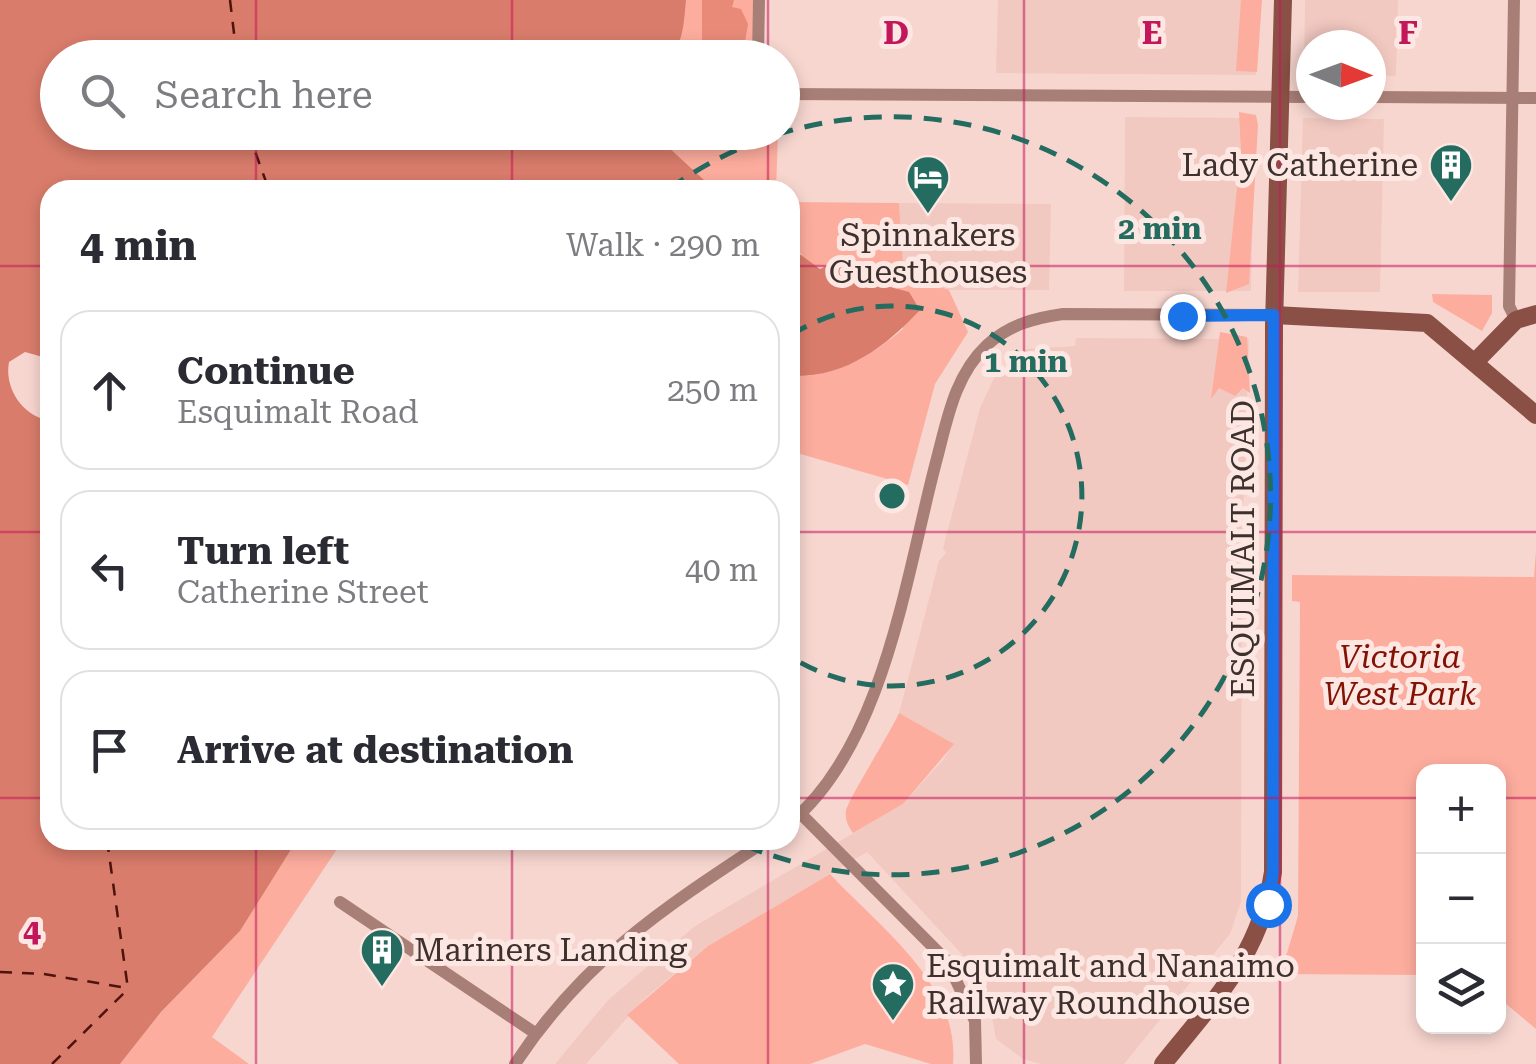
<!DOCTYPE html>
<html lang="en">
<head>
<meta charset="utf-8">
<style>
	:root { --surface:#fff; --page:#f2f2f3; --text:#2b2b33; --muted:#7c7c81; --line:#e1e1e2 }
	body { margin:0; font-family:"Roboto Serif",serif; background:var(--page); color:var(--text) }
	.controls { position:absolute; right:30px; bottom:30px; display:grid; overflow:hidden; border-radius:20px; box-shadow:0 5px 15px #0003 }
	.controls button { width:90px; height:90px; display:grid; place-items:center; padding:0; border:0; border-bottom:2px solid var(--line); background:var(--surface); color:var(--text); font:50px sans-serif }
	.compass { position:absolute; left:1296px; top:30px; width:90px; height:90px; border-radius:50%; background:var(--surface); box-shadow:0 5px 15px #0003; rotate:91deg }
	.stop { position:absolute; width:30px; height:30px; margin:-22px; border:8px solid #1a73e8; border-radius:50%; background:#fff }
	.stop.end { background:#1a73e8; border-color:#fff; box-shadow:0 2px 10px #0008 }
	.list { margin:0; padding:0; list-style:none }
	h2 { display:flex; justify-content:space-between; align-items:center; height:130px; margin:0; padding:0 40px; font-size:42px }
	h2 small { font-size:32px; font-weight:400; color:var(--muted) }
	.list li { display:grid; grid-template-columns:65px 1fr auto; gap:30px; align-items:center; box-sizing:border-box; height:160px; margin:0 20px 20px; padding:0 20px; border:2px solid var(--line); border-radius:30px }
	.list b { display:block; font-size:38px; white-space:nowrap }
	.list p { margin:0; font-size:32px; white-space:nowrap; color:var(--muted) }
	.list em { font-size:32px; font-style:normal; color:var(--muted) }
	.icon { flex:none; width:55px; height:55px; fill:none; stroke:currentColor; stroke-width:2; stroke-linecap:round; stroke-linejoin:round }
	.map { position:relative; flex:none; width:1536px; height:1064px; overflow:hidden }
	.search { position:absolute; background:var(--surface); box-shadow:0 5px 15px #0003; left:40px; top:40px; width:760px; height:110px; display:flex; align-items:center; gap:25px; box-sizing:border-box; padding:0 35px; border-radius:55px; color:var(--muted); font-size:38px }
	.panel { position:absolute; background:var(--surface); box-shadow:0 5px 15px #0003; left:40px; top:180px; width:760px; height:670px; border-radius:30px }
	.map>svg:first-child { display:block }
	.built { fill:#f2c9c1 }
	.green { fill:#fdad9e }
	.forest { fill:#e98a79 }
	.water { fill:#d97c6b }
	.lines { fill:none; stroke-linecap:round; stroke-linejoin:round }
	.ferry { stroke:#4e130b; stroke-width:2.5; stroke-dasharray:12 10; stroke-linecap:butt }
	.street { stroke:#a87f77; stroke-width:12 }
	.secondary { stroke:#8a5045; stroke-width:18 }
	.route { stroke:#1a73e8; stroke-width:12 }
	.grid { fill:none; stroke:#c2185b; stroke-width:2.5; stroke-opacity:0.55 }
	.ring { fill:none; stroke:#246b60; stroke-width:5; stroke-dasharray:18 12 }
	.labels { text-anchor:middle; stroke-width:10; stroke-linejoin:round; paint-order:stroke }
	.poi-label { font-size:32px; fill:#3d302d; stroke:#fce7e3; text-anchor:start }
	.street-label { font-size:32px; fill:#3d302d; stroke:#fce7e3 }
	.park-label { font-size:32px; font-style:italic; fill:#841204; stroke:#fce7e3 }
	.grid-label { font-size:32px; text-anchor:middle; font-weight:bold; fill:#c2185b; stroke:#fce7e3; stroke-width:10; stroke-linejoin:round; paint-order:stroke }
	.centre { fill:#246b60; stroke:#fce7e3; stroke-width:5 }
	.ring-label { font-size:30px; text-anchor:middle; font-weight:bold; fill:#246b60; stroke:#fce7e3; stroke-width:10; stroke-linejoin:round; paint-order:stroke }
</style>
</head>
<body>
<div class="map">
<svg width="1536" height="1064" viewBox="0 0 1536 1064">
	<rect width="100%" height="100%" fill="#f8d6d0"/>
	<g class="built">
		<path d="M998,0H1258L1256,75L996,73Z"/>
		<path d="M1305,0H1398L1396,76L1371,75V45H1311V75H1304Z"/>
		<path d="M1125,117L1255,118L1251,291H1124Z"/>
		<path d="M1303,118L1384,119L1380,292H1298Z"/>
		<path d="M899,203L1051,204L1049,290H949L904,276Z"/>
		<path d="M1076,338L1249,339L1242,550L1241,902L1230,934L1124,1064H1041L1023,1059L996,1039L990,1008L970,963L867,852L708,946L643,1000L586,1064H555L608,1000L695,926L903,804L943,760L953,744L899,713L939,561L946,553L943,548L980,408L994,378L1018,355L1027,349L1075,346Z"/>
	</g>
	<g class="green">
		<path d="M686,0H753V57L671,58Z"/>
		<path d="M1241,0H1262L1257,72L1236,71Z"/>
		<path d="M1239,112L1256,115L1258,125L1249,284L1226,293L1241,151Z"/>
		<path d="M653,133H778L776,190H715Z"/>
		<path d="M790,202L899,203L904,276L949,290L968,332L935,384L908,485L790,451V376C835,378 869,357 903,329L897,287L879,284L874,273L809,265L798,250L790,247Z"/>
		<path d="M1432,294L1492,295V313L1482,331L1433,302Z"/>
		<path d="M1220,332L1247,337L1250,393L1243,388L1235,396L1219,388L1211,399Z"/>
		<path d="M1536,551V1029L1499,998L1498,772H1424L1423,975L1273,974L1287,953L1298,916L1300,602L1292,601V575L1534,577Z"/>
		<path d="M899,713L954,744L903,804L853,833C848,826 845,820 846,811C847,801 891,732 899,713Z"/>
		<path d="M297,840H343L212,1037L249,1064H120L161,1012L240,931Z"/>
		<path d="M830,874C879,927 960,984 953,1064H931L865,1044L810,1064H679L627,1015L708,946Z"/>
	</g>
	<path class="forest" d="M702,0H734L732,7L741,9L748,24L744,48L702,57Z"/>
	<g class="water">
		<path d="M0,0H686C684,19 684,41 671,57L58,58V132L653,133L715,190H50V359L25,352L9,362C4,389 23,416 50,421V840H297L240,931L161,1012L120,1064H0Z"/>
		<path d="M790,247L820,269L829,265L874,273L879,284L909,292L920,310C884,348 845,378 790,376Z"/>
	</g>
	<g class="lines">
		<g class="ferry">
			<path d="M230,0L237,58"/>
			<path d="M248,132L269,190"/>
			<path d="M107,840L128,989"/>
			<path d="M0,972L44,974L127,988"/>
			<path d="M52,1064L127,990"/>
		</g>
		<g class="street">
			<path d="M1514,0L1509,306L1516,320"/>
			<path d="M758,58L759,0"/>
			<path d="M782,94L1311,97"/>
			<path d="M1371,97L1536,98"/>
			<path d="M790,803L947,961L975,1021L976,1064"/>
			<path d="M790,823C884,745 906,576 936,462C947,421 954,376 987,345C1009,325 1034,318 1063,314L1274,315"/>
			<path d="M340,902L535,1033"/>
			<path d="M515,1064C584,959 665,907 767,840"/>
		</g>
		<g class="secondary">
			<path d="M1274,315L1427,323L1536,415"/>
			<path d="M1475,362L1516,320L1536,314"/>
			<path d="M1163,1064C1214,1000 1260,956 1273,872L1274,325L1283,0"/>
		</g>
	</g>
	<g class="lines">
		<path class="route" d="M1182,316L1274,315L1273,872L1268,904"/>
	</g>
	<path class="grid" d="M256,0V58M512,0V58M768,0V58M1024,0V1064M1280,0V1064M256,132V190M512,132V190M768,132V190M0,266H50M790,266H1536M0,532H50M790,532H1536M0,798H50M790,798H1424M1498,798H1536M256,840V1064M512,840V1064M768,840V1064"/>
	<g class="ring">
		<path d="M791 335A190 190 0 1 1 791 657"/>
		<path d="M669 189A379 379 0 1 1 735 841"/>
	</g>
	<defs>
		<g id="building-pin" transform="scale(2.25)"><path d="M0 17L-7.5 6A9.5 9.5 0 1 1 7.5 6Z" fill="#246b60" stroke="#fce7e3"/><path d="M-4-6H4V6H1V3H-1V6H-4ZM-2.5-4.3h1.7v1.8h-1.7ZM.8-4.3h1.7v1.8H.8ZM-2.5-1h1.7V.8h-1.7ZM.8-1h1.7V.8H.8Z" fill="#fff"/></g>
		<g id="hotel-pin" transform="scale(2.25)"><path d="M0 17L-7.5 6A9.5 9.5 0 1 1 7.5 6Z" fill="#246b60" stroke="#fce7e3"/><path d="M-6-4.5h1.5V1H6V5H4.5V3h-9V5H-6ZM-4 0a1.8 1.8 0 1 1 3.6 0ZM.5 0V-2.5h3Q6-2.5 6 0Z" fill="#fff"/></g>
		<g id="sight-pin" transform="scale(2.25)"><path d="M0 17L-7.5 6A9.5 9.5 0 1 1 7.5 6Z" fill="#246b60" stroke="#fce7e3"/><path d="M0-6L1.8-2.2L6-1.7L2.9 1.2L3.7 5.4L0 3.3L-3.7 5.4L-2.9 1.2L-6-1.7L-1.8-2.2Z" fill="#fff"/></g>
	</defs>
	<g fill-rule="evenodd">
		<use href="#building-pin" x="1451" y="165"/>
		<use href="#hotel-pin" x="928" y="177"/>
		<use href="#building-pin" x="382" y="950"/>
		<use href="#sight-pin" x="893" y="984"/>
	</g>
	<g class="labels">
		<g class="poi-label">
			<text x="1418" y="176" text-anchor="end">Lady Catherine</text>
			<text x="928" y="246" text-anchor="middle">Spinnakers<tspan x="928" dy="37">Guesthouses</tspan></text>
			<text x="414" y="961">Mariners Landing</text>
			<text x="926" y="977">Esquimalt and Nanaimo<tspan x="926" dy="37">Railway Roundhouse</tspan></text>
		</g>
		<g class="street-label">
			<text transform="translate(1243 549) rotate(-90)" y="11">ESQUIMALT ROAD</text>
		</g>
		<g class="park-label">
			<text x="1400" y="668">Victoria<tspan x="1400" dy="37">West Park</tspan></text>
		</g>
	</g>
	<g class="grid-label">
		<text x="896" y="44">D</text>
		<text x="1152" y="44">E</text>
		<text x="1408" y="44">F</text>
		<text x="32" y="942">4</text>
	</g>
	<circle cx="892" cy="496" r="15" class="centre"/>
	<g class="ring-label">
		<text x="1160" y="239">2 min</text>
		<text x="1026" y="372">1 min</text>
	</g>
</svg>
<div class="controls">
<button>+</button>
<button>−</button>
<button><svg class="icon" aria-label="layers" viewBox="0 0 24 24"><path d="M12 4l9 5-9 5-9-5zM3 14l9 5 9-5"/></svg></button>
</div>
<svg class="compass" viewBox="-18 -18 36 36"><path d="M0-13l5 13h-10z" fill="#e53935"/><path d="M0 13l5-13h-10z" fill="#7c7c81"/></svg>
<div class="stop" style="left:1268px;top:904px"></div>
<div class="stop end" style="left:1182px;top:316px"></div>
<div class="search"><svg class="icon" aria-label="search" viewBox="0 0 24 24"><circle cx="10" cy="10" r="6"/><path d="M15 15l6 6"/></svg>Search here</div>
<section class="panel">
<h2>4 min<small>Walk · 290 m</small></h2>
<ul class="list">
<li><svg class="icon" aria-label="ahead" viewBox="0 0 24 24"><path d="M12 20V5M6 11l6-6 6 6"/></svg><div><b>Continue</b><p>Esquimalt Road</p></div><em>250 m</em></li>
<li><svg class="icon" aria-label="left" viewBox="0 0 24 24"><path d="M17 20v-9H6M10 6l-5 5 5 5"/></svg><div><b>Turn left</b><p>Catherine Street</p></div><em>40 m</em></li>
<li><svg class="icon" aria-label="arrive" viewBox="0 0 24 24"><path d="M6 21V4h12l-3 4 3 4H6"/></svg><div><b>Arrive at destination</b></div></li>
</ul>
</section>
</div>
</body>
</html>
